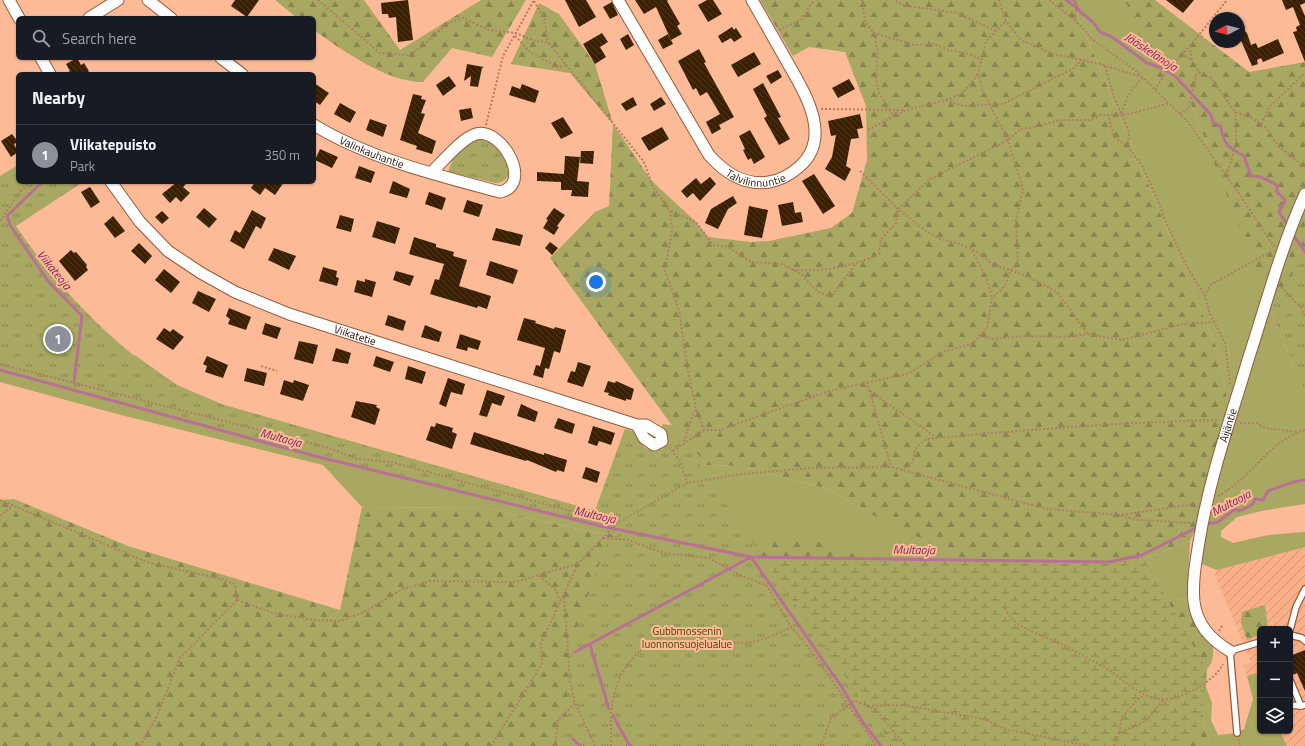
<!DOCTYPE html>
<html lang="en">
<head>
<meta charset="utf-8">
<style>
	:root { --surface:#171b24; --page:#20242c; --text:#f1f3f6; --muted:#9ea1a6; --line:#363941; --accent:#8c9099 }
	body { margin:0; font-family:"Titillium Web",sans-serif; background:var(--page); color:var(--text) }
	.controls { position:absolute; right:12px; bottom:12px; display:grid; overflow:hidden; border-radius:6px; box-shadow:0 1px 3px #0004 }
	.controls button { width:36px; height:36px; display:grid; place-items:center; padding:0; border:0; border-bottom:1px solid var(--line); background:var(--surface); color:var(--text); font:20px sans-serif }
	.compass { position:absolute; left:1209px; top:12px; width:36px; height:36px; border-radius:50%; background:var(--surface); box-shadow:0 1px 3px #0004; rotate:263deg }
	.you { position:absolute; left:596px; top:282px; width:14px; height:14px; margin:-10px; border:3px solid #fff; border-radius:50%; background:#1a73e8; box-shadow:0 0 0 6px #1a73e833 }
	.badge { display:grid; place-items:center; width:26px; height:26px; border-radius:50%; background:var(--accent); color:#fff; font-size:13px; font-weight:700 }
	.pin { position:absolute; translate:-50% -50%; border:2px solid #fff; box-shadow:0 1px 4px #0006 }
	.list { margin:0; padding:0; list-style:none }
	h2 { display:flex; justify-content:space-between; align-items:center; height:52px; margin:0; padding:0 16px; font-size:17px }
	h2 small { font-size:13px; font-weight:400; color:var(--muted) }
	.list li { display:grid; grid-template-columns:26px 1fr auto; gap:12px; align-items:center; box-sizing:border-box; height:60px; padding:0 16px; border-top:1px solid var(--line) }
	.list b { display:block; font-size:15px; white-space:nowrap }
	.list p { margin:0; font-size:13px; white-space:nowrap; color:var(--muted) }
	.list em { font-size:13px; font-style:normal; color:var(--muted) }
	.icon { flex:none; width:22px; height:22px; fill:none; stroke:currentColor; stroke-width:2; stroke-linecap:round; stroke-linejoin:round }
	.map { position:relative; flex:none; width:1305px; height:746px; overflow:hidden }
	.search { position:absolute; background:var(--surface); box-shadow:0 1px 3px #0004; left:16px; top:16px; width:300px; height:44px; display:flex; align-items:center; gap:10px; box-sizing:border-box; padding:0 14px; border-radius:6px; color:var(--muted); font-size:15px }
	.panel { position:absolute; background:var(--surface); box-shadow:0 1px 3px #0004; left:16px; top:72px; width:300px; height:112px; border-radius:6px }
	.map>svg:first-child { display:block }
	.industrial { fill:url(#industrial-furrows) }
	.green { fill:#a8a862 }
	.forest { fill:url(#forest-firs) }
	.wetland { fill:url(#wetland-marsh) }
	.park { fill:url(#park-tufts) }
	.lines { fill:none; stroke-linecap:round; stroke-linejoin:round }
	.stream { stroke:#ba7095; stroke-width:3 }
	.building { fill:url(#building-back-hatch) }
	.lane-casing { stroke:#945938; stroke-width:8 }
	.street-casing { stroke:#945938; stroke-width:13 }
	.path { stroke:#b17d62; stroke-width:2; stroke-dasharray:2 2; stroke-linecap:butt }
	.lane { stroke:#fff; stroke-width:5.5 }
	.street { stroke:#fff; stroke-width:11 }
	.labels { text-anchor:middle; stroke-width:4; stroke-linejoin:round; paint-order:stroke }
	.street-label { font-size:11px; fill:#270f03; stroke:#fdba97 }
	.park-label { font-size:11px; fill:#464502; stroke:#fdba97 }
	.water-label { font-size:12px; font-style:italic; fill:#7e2559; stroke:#fdba97 }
</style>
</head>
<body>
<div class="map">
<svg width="1305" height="746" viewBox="0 0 1305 746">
	<defs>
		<pattern id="industrial-furrows" width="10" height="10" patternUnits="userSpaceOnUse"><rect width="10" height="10" fill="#f9b089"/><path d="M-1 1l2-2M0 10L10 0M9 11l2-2" fill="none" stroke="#d59675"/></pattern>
		<pattern id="forest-firs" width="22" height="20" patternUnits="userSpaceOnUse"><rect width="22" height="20" fill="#a8a862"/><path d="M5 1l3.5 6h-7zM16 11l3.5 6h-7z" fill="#89874f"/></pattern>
		<pattern id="wetland-marsh" width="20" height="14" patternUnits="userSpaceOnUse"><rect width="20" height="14" fill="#a8a862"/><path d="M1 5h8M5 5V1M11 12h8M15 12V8" fill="none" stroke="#89874f"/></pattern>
		<pattern id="park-tufts" width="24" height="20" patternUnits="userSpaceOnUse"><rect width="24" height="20" fill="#a8a862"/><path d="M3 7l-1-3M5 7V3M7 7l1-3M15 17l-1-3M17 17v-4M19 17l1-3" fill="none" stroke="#89874f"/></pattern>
		<pattern id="building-back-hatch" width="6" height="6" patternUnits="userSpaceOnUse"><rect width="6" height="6" fill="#3a2000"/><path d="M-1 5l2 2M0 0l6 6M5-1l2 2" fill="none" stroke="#4e371b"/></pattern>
	</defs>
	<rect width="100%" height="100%" fill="#fdba97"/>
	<path class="industrial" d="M1305,547V746H1287L1280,731H1290V629H1260V682L1256,673L1247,676L1243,666L1251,662L1215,575L1217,570Z"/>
	<g class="green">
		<path d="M1071,0H1125L1191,104L1266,290L1229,409L1217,349Z"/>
		<path d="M1269,307L1305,393V504L1261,511L1237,517L1221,531V537L1233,543L1268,535L1305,532V547L1217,570L1199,563L1217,472Z"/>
		<path d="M0,327L136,356L177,385L224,405L595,511L625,429L636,432L645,448L654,450L663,424L676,426L706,465L741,466L828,489L861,509L1136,562L1190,541L1187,601L1174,598L1207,670L1206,687L1212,703L1211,720L1218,735L1237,733L1244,729L1253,699L1247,676L1256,673L1260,682V731H1280L1287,746H1210L1202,712L685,540L645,538L592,532L485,508L362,507L323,465L117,414L0,382Z"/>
	</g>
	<g class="forest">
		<path d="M275,0H364L400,50L481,0H526L492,57L452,48L423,82C389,83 341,50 314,30V18H297Z"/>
		<path d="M760,0H1071L1217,349L1229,409L1203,492L1196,528L1190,541L1136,562L993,574L861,509L828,489L741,466L706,465L676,426L673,427L550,258L595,212L609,206L613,124L570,73L511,64L539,3L559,14L595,64L613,124L651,180L696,222L708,237L751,242L769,241L831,228L852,213L867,160L866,106L845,52L809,47L793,56Z"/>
		<path d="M1125,0H1155L1249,72L1305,62V393L1191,104L1167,101Z"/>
		<path d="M14,499L128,546L340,610L362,507L485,508L592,532L645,538L685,540L772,537L818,542L901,571L1202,712L1210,746H0V500Z"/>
		<path d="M1174,598L1187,601C1192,617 1199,636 1213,646C1214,664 1210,668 1196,678L1138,601Z"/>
		<path d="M1265,605L1268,629H1260V634L1247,640L1241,623L1242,612Z"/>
	</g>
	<path class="wetland" d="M1142,555L1207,670L1202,712L1199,719L1180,746H630L751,557L1109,562Z"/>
	<g class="park">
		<path d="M479,139C502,142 524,179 496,183L448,172C454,154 460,146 479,139Z"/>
		<path d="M18,165V182H83L16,226C55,284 116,350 177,385C192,393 209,399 224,405L595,511L625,429C652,455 649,461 683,441L893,746H563L573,638L607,542L623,531L315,456L0,370V176Z"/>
		<path d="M1305,256V393L1269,307Z"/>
	</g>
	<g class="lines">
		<g class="stream">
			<path d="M1066,0L1078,9"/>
			<path d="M1074,0L1079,11L1093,22L1100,32L1112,37L1147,63L1167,70L1177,78L1211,115L1213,122L1221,127C1223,144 1229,148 1244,156L1251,176L1261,177L1277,185V192L1285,200L1279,212L1289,227"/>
			<path d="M42,182L7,216L10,225L48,281L82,316L74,382"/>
			<path d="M1292,233L1305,252"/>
			<path d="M0,370L315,456L601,526L751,557L1109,562L1142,555L1196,528"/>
			<path d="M1206,524L1218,522L1235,509L1240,511L1253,504L1255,499L1263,500L1268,491L1293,482L1305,480"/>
			<path d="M590,645L609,709"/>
			<path d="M575,652L751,557L841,686L864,724L881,746"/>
			<path d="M613,716L630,746"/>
			<path d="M573,739L580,746"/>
		</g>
	</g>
	<g class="building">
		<path d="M235,0H259L247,17L231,6Z"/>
		<path d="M408,0L413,40L398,42L396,17L389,18L388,14H382L381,3Z"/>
		<path d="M565,0H586L596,17L579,27Z"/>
		<path d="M635,0H668L667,1L680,24L677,26L682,34L671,40L656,7L644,14Z"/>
		<path d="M707,0H713L722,14L708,22L698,5Z"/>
		<path d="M1166,0H1194L1183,13Z"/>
		<path d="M1282,0H1305V3L1300,5L1305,16V62L1293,32L1297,31L1296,27L1300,25L1293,7L1286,10Z"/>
		<path d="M612,2L618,15L610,19L603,7Z"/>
		<path d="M1239,26L1247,33L1251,45L1256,43L1258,48L1278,39L1284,53L1263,62L1261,58L1257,60L1258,64L1252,66L1239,36Z"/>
		<path d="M732,27L734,30L736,28L742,37L734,42L731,38L722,43L718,36Z"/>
		<path d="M602,33L608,42L600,47L606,57L595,64L583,44Z"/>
		<path d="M628,34L634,45L626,50L620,39Z"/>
		<path d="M668,34L673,44L663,49L658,40Z"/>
		<path d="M699,49L706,62L704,63L734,117L719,125L721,129L712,134L706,122L720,114L707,92L700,96L696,88L693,90L678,61Z"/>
		<path d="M754,52L761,64L738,77L731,65Z"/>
		<path d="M77,58L81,65L84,63L89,71L86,74H65L70,71L66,64Z"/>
		<path d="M467,64L484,67L482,68L478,87L470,86L471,76L464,81Z"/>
		<path d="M778,70L782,77L771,84L766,76Z"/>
		<path d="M449,76L456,86L443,96L436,85Z"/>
		<path d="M849,79L855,89L838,98L832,88Z"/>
		<path d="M314,83L329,93L320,105L314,101Z"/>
		<path d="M763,83L781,117L778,118L790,139L779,145L764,118L767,116L753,89Z"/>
		<path d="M522,84L539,91L535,103L509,95L512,86L520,89L519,92Z"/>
		<path d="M413,94L422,96L421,99L426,100L421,113L425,114L418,133L436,141L432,154L416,149L417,146L400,140Z"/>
		<path d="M633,97L637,105L626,111L621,104Z"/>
		<path d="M661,97L666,104L654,111L650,104Z"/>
		<path d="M340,103L356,112L350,123L334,114Z"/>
		<path d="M471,108L473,118L461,121L459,110Z"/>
		<path d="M860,114L863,128L857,129L859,138L851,139L846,166L851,169L845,181L825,169L832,157L836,135L831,136L828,121Z"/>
		<path d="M563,117L573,133L561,139L551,123Z"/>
		<path d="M370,119L387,125L383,137L366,130Z"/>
		<path d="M662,127L669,139L649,151L641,138Z"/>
		<path d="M750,130L765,157L754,164L751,158L748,160L743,150L745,149L739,136Z"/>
		<path d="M12,134L18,142L14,144L18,152L11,157L1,141Z"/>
		<path d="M320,149L338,157L332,168L315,160Z"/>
		<path d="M581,151H594L593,164L580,163Z"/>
		<path d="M565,156L580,157L577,181L589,182L588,197L571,196L572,190H561V182L537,181V172L564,174Z"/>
		<path d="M359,166L375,172L371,183L355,178Z"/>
		<path d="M814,174L835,206L823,214L802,181Z"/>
		<path d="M710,177L716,184L700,201L693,193L687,198L681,191L696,178L701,184Z"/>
		<path d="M393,181L410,189L407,198L389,193Z"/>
		<path d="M177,182H188L183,187L190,193L181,202L176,197L170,203L162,194Z"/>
		<path d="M255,182H284L275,195L265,188L260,195L251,188Z"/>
		<path d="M90,187L100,202L91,208L81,192Z"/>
		<path d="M429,192L446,198L442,210L425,204Z"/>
		<path d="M733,196L737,203L728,209L718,229L705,223L711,209Z"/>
		<path d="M467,200L483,205L479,217L463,212Z"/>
		<path d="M793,202L795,213L801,212L803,222L782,226L778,205Z"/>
		<path d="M749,206L768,210L762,238L744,235Z"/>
		<path d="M204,208L217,219L209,228L196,217Z"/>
		<path d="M554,208L565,215L557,226L559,227L554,235L543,228L548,220L546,219Z"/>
		<path d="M252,210L266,218L261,229L256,226L244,249L230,241L235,230L240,233Z"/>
		<path d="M162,211L169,218L162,224L155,217Z"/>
		<path d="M340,215L354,219L351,232L336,228Z"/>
		<path d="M113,216L125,231L115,238L104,224Z"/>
		<path d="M377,221L400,228L395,244L372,237Z"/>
		<path d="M496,228L523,235L520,246L492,240Z"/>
		<path d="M414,237L436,244V247L454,252L453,256L467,260L459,286L491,296L487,309L478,306L477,308L430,294L435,279L439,280L444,264L409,254Z"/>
		<path d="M550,242L558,248L552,255L545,248Z"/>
		<path d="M139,243L152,256L145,264L131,251Z"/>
		<path d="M274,248L296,256L289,270L268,260Z"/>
		<path d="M71,250L74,253L76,252L87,265L86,267L88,270L75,281L59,261Z"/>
		<path d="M490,261L518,270L513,284L486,275Z"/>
		<path d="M323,267L337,271L336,277L339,278L337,286L319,281Z"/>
		<path d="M164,269L180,282L171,293L155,280Z"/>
		<path d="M396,271L414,276L410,286L393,280Z"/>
		<path d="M365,279L376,282L372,297L354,292L357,280L365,282Z"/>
		<path d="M198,291L216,299L209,312L192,303Z"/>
		<path d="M229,308L251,317L246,330L228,324L230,319L226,316Z"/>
		<path d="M388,315L406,321L403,331L385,325Z"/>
		<path d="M524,318L536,321L535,323L554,329L555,327L566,330L560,353L554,351L549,369L545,368L543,378L533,375L536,365L540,366L545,348L517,340Z"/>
		<path d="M265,323L281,328L277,339L262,334Z"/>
		<path d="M425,325L442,332L439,342L421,337Z"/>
		<path d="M164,328L170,332L173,329L184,337L173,350L156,339Z"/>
		<path d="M460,334L481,341L478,350L468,347L467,351L456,348Z"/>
		<path d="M299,341L318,345L313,364L294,359Z"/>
		<path d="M336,348L351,353L348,364L332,361Z"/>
		<path d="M207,356L228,365L223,378L205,372L207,366L203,364Z"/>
		<path d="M376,356L394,362L390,372L373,366Z"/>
		<path d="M578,362L591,366L583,387L567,382L571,371L575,372Z"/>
		<path d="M408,366L426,372L422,384L405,379Z"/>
		<path d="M247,368L267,373L264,386L244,381Z"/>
		<path d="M448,378L465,384L462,395L451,392L446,407L439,404Z"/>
		<path d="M284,380L293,383L294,380L309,385L303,401L280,394Z"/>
		<path d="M608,381L615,383L616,381L634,389L631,400L626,399V401L608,395L609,393L604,392Z"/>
		<path d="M487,390L505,396L501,406L492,403L487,417L479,415Z"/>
		<path d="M356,401L377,405L376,407L380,409L375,425L351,417Z"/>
		<path d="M521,404L538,412L535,422L517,416Z"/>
		<path d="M558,418L575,424L572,434L554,428Z"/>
		<path d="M436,423L453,428L452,432L457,434L452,449L426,440L431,426L435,427Z"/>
		<path d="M593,426L615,433L611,445L599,441L597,446L588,443Z"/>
		<path d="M474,432L544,455V453L567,460L564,472L557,470L556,472L527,460L526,461L470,444Z"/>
		<path d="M586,467L600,472L597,483L582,478Z"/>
		<path d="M1305,650V691L1297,673L1290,676V656Z"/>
	</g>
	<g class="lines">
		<g class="lane-casing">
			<g id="lane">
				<path d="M1290,630L1296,607L1305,589"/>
				<path d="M1290,635L1302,638L1305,641"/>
				<path d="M1290,680L1301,706L1305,705"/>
				<path d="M1290,705L1301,706"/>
				<path d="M1237,733L1230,651L1260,642"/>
			</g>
		</g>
		<g class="street-casing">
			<g id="street">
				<path d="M9,0L19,18"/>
				<path d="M148,0L171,18"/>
				<path id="s1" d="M618,0L709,155C725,173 744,186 769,182C781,180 790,175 799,167C835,136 802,89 785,58C774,39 763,19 752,0"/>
				<path d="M89,18L118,0"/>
				<path d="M41,58L50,74"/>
				<path d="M221,58L242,74"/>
				<path id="s2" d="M314,125C370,159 437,175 500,192C534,185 502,127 476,134C461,139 443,161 432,172"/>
				<path id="s3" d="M111,182L140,222L168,251L201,273L235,292L289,314L637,425H646L661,434L662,441L654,445L644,438L637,425"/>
				<path id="s4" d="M1230,651C1211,640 1197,625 1194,602C1192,582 1196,561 1199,542C1209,479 1230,421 1248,360C1266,305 1281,247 1305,194"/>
			</g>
		</g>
		<g class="path">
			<path d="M318,0L380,53L409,55L423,46L446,24L463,18L489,30L516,33L534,41L548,42L644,162L653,187L670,211L672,230L665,271L679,310L687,366L696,409L704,430"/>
			<path d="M862,0L865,22L874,33L914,45L934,44L949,50L969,54L982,59"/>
			<path d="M896,0L902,5L957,13L996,31"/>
			<path d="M999,0L1006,21L1021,40L1053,54L1100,64L1141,77"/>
			<path d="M1049,0L1076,21L1093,40L1135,70L1188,122L1242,198L1274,247"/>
			<path d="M1071,0L1074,1L1076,8L1075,20"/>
			<path d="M534,1L544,18L548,42"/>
			<path d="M779,30L802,19L814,0"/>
			<path d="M874,33L878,53L876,79L879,93L894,117"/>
			<path d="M515,36L531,53L558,67L568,65"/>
			<path d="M1190,46L1192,60L1199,72L1211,78L1235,112L1254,119L1266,128L1279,147L1305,167"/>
			<path d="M1182,54L1192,60"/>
			<path d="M1105,66L1114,97L1129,132L1128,147"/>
			<path d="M1155,90L1167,70L1190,46L1227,0"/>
			<path d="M946,100L963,93L978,74"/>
			<path d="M821,109L905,110"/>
			<path d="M1121,113C1125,109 1124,104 1127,98C1131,90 1137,84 1143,77"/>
			<path d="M1108,114L1114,137L1128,147L1142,166L1160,205L1164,218L1186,265L1205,296L1209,312L1225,343L1230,384"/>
			<path d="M1180,114L1189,108L1196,75L1199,72"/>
			<path d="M1261,124L1270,106L1305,73"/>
			<path d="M486,125L503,56L534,0"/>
			<path d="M868,130L906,110L946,100L963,106L1003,104L1074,68L1082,60"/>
			<path d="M860,171L898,209L926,231L940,239L960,244L976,251L992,264L1026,276L1057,292L1088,334"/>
			<path d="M1226,175C1236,149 1238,140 1235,112"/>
			<path d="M671,211L696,222L713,245L728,247L751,262L782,264L801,274L818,292L831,297L855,265"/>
			<path d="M0,221L19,193L30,182"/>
			<path d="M972,251L987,279L992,298"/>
			<path d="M793,270C828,271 847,268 879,254L881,239L896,223L898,209L930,179L1008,140L1021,129L1035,127L1060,120H1089L1101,115L1129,114L1167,104V101"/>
			<path d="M1281,287L1301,308L1305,317"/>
			<path d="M1205,296L1210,285L1272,251"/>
			<path d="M980,336L993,339L1023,336L1062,337L1088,334L1122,340L1183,324L1214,322"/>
			<path d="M0,364L326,447L357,459L391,462L593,517L620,520"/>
			<path d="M261,366L277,371"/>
			<path d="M867,382L891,467"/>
			<path d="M870,391L937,438"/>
			<path d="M1240,423H1257L1265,428L1298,432"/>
			<path d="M684,442L692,416L696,409"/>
			<path d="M669,447L680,461L687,483"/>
			<path d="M673,451L704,430H720L829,391L907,374L945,351L972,344L987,328L992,298L1005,286L1011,270L1018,263L1016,220L1023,189L1008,140L983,92L978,74L986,41L1006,21"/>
			<path d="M901,470L913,462L915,449L926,439C1023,430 1121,422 1219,420"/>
			<path d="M1218,496C1250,480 1269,440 1305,430"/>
			<path d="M0,500L147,562L225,580L235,584L237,600"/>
			<path d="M0,516L12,506"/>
			<path d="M1121,516L1138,520L1192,523"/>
			<path d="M603,538L628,540L664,553L709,558L739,575L766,585L790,625L816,657L876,746"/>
			<path d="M539,576L555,589L560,601"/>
			<path d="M564,597L570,681L575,703L595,746"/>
			<path d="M237,600L276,614L314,620L340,621L362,613L403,589L430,581L515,582L577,564"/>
			<path d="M1005,608C1007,612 1010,617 1013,620C1025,630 1041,635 1054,641C1072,649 1089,659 1106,668C1123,679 1140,698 1162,699C1181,700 1214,682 1223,664"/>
			<path d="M1219,631L1223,624"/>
			<path d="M868,706L902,705L984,719L1005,729L1089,746"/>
			<path d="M1119,733L1122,717L1137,700L1145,695"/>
			<path d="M1239,739L1240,746"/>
			<path d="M140,746L157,716L180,658L237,600"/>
			<path d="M491,746L542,664L541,643L578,564L616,524L687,483L742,474L811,468L891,467L1047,509L1121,515L1195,504"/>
			<path d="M555,746L558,720L575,703"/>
			<path d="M611,746C611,728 610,709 615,691C624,656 659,628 696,630C706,630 716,637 725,640C749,648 770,637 792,627"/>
			<path d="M821,746L831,718L855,701L876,710L905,746"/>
			<path d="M1114,746L1119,733L1146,721L1164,699"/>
		</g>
		<use href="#lane" class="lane"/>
		<use href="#street" class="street"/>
	</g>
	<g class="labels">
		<g class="street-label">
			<text dy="4" stroke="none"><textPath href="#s2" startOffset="64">Valinkauhantie</textPath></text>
			<text dy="4" stroke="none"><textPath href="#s1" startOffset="235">Talvilinnuntie</textPath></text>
			<text dy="4" stroke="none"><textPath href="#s3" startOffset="296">Viikatetie</textPath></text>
			<text dy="4" stroke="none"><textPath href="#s4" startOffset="244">Äijäntie</textPath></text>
		</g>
		<g class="park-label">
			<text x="687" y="635">Gubbmossenin<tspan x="687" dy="13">luonnonsuojelualue</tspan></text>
		</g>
		<g class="water-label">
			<text transform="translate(1151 52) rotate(33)" y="4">Jääskelänoja</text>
			<text transform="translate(54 270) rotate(51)" y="4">Viikateoja</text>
			<text transform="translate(281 438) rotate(15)" y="4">Multaoja</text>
			<text transform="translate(1231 503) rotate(-28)" y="4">Multaoja</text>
			<text transform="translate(595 515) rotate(13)" y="4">Multaoja</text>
			<text transform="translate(914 550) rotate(1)" y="4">Multaoja</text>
		</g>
	</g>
</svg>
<div class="controls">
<button>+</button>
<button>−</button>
<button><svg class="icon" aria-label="layers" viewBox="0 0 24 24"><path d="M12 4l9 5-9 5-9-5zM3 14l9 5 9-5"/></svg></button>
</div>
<svg class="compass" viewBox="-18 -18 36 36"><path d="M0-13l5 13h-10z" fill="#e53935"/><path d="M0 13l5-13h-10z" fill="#9ea1a6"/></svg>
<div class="you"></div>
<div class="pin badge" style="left:58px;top:339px">1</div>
<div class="search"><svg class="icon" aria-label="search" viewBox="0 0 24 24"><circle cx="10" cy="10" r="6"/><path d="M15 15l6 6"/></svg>Search here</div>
<section class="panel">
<h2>Nearby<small></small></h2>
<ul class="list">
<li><span class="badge">1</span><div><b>Viikatepuisto</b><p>Park</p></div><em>350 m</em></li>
</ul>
</section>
</div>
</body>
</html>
